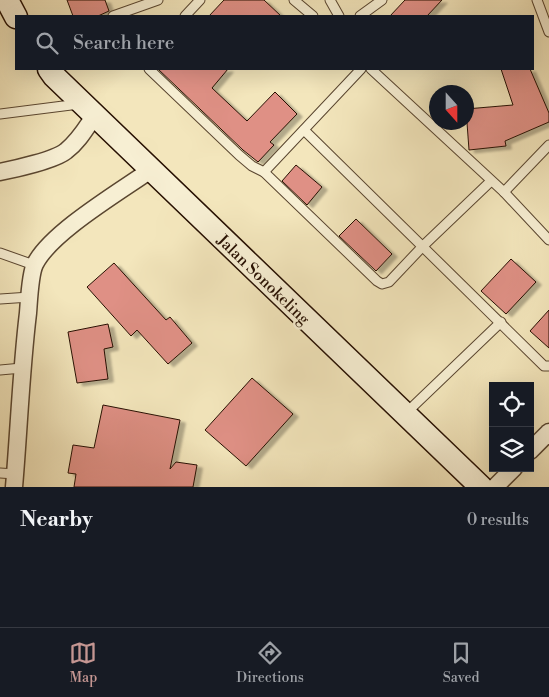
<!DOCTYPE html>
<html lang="en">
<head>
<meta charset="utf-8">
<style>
	:root { --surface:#171b24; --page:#20242c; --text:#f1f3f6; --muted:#9ea1a6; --line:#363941; --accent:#c59692 }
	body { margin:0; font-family:"Libre Bodoni",serif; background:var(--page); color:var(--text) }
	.controls { position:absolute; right:15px; bottom:15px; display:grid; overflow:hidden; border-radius:0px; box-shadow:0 5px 20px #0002 }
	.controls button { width:45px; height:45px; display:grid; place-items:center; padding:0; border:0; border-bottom:1px solid var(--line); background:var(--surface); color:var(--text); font:25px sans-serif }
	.compass { position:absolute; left:429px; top:85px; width:45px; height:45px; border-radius:50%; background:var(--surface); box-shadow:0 5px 20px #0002; rotate:159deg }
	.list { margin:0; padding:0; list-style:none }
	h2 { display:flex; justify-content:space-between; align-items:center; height:65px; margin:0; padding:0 20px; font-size:21px }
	h2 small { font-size:16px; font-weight:400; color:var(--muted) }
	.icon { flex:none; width:28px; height:28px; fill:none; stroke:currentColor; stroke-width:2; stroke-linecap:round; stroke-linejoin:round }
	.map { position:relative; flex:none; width:549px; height:487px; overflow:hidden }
	.search { position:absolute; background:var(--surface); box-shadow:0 5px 20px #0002; left:15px; right:15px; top:15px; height:55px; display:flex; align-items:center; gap:12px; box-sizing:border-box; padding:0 18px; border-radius:0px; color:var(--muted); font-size:19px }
	.sheet { height:140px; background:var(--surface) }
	nav { display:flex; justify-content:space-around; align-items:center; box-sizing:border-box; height:70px; border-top:1px solid var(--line); background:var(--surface); font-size:14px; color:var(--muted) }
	nav a { display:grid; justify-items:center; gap:2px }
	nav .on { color:var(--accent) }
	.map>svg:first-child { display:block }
	.building { fill:#df9085; stroke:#271002; filter:url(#shadow) }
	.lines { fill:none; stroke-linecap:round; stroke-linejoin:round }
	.lane-casing { stroke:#5a4630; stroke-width:11 }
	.street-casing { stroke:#5a4630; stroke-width:19 }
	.secondary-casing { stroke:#271002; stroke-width:25 }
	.lane { stroke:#f7efd3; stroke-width:9 }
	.street { stroke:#f7efd3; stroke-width:16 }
	.secondary { stroke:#f7efd3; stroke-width:22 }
	.labels { text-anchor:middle; stroke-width:5; stroke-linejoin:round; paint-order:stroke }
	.street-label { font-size:16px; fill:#271002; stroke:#f7efd3 }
</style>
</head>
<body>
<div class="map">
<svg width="549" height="487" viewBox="0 0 549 487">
	<defs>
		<filter id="shadow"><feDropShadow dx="5.5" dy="3" stdDeviation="1" flood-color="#0004"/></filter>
	</defs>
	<rect width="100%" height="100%" fill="#f3e6bc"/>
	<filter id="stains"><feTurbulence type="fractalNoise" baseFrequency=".004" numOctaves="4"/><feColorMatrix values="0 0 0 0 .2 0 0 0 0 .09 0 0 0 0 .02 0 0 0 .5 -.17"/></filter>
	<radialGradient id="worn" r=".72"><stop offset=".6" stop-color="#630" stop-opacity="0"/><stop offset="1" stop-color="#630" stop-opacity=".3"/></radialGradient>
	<g class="building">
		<path d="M67,0H105L109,11L98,16H73Z"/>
		<path d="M224,0H264L281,16H209Z"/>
		<path d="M405,0H442L427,16H390Z"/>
		<path d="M158,69H228L212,88L247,121L275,92L297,114L270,142L274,145L258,162L243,150Z"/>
		<path d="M501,69H530L549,113V122L505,141L506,146L469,150L466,109L513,105Z"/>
		<path d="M296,165L322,187L307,205L282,181Z"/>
		<path d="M356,219L392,254L376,271L339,236Z"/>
		<path d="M511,259L536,282L506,314L481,291Z"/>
		<path d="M114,263L166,320L170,317L192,343L168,364L137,330L131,336L87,287Z"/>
		<path d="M549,310V348L530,331Z"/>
		<path d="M108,324L113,347L104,349L108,379L77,383L68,332Z"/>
		<path d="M252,378L293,414L246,466L205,430Z"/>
		<path d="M103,405L180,420L170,469L176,462L197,465L193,487H74L76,474L68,473L73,445L94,448Z"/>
	</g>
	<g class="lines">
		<g class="lane-casing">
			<g id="lane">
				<path d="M294,0L313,16"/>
				<path d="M330,0L339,16"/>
				<path d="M537,0L549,32"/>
				<path d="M113,16L158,0"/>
				<path d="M185,16L200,0"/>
				<path d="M360,16L382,0"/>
				<path d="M149,69L239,155L252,166L264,172L377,281L382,284L389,282L423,246L491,181"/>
				<path d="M371,69L504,192L549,240"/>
				<path d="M0,114L79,104"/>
				<path d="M304,130L544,366H549"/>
				<path d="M264,172L361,69"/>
				<path d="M504,192L549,145"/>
				<path d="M0,253L34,265"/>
				<path d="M0,299L30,297"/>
				<path d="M0,370L22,368"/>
				<path d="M405,414L501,322"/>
				<path d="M0,473L15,474"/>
			</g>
		</g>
		<g class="street-casing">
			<g id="street">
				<path d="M0,172C15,169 55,160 66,151C79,141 86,128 95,115"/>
				<path d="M530,451L549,432"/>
				<path d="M14,487C19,429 21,371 28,313C29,301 30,274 35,264C51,232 121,191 152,169"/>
				<path d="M495,487L514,468"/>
			</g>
		</g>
		<g class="secondary-casing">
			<g id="secondary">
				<path d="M7,0L16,17"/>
				<path d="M49,69L54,76L481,487"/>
			</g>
		</g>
		<use href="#lane" class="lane"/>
		<use href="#street" class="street"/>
		<use href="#secondary" class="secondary"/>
	</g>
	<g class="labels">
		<g class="street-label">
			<text transform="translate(264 279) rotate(44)" y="6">Jalan Sonokeling</text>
		</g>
	</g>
	<rect width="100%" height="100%" filter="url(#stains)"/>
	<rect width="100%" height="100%" fill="url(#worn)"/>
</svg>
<div class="controls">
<button><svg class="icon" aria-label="locate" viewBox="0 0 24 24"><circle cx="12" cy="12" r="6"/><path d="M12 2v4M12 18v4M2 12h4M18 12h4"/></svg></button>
<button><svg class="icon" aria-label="layers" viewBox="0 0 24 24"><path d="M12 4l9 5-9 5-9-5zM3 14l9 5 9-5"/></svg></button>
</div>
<svg class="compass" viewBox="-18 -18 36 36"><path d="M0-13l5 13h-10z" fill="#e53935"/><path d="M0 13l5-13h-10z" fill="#9ea1a6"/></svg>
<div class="search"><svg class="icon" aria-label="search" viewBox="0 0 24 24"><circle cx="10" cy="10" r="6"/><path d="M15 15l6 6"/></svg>Search here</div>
</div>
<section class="sheet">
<h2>Nearby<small>0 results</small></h2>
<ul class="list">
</ul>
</section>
<nav>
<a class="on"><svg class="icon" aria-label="map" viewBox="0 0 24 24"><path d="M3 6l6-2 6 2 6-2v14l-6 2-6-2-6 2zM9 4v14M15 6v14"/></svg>Map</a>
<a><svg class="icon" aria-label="directions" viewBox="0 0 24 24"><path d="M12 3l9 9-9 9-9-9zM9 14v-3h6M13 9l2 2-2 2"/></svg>Directions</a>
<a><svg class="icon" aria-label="saved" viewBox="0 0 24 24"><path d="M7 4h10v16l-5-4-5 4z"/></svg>Saved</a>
</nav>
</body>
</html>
